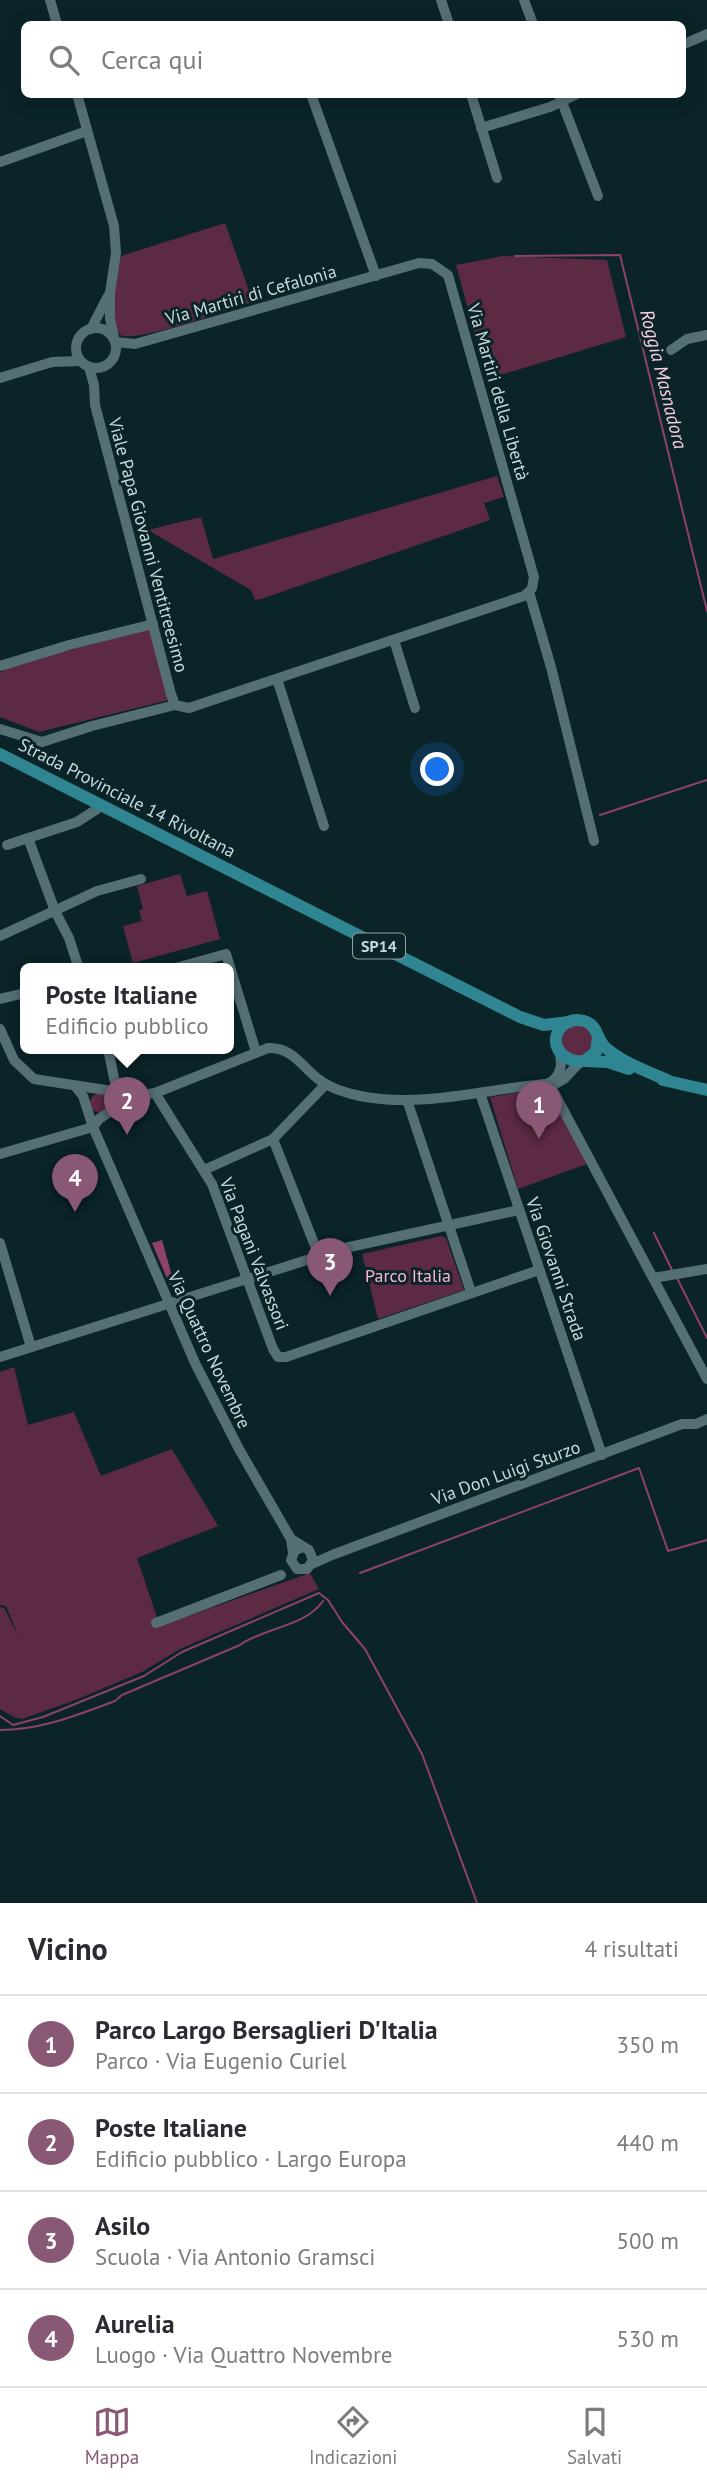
<!DOCTYPE html>
<html lang="it">
<head>
<meta charset="utf-8">
<style>
	:root { --surface:#fff; --page:#f7f7f7; --text:#2b2b33; --muted:#7c7c81; --line:#e1e1e2; --accent:#895874 }
	body { margin:0; font-family:"PT Sans",sans-serif; background:var(--page); color:var(--text) }
	.you { position:absolute; left:438px; top:770px; width:24px; height:24px; margin:-18px; border:5px solid #fff; border-radius:50%; background:#1a73e8; box-shadow:0 0 0 10px #1a73e833 }
	.badge { display:grid; place-items:center; width:46px; height:46px; border-radius:50%; background:var(--accent); color:#fff; font-size:23px; font-weight:700 }
	.pin { position:absolute; translate:-50% -58px; filter:drop-shadow(0 2px 4px #0008) }
	.pin::after { content:''; position:absolute; top:37px; width:24px; height:21px; background:inherit; clip-path:polygon(0 0,100% 0,50% 100%) }
	.popup { position:absolute; left:20px; top:963px; width:214px; height:91px; box-sizing:border-box; display:grid; place-content:center; border-radius:10px; background:var(--surface); filter:drop-shadow(0 2px 5px #0005); font-size:23px; white-space:nowrap; color:var(--muted) }
	.popup b { font-size:26px; color:var(--text) }
	.popup::after { content:''; position:absolute; left:50%; top:100%; margin-left:-14px; border:14px solid transparent; border-top-color:var(--surface) }
	.list { margin:0; padding:0; list-style:none }
	h2 { display:flex; justify-content:space-between; align-items:center; height:91px; margin:0; padding:0 28px; font-size:30px }
	h2 small { font-size:23px; font-weight:400; color:var(--muted) }
	.list li { display:grid; grid-template-columns:46px 1fr auto; gap:21px; align-items:center; box-sizing:border-box; height:98px; padding:0 28px; border-top:2px solid var(--line) }
	.list b { display:block; font-size:26px; white-space:nowrap }
	.list p { margin:0; font-size:23px; white-space:nowrap; color:var(--muted) }
	.list em { font-size:23px; font-style:normal; color:var(--muted) }
	.icon { flex:none; width:38px; height:38px; fill:none; stroke:currentColor; stroke-width:2; stroke-linecap:round; stroke-linejoin:round }
	.map { position:relative; flex:none; width:707px; height:1903px; overflow:hidden }
	.search { position:absolute; background:var(--surface); box-shadow:0 4px 18px #0003; left:21px; right:21px; top:21px; height:77px; display:flex; align-items:center; gap:18px; box-sizing:border-box; padding:0 24px; border-radius:10px; color:var(--muted); font-size:26px }
	.sheet { height:483px; background:var(--surface) }
	nav { display:flex; justify-content:space-around; align-items:center; box-sizing:border-box; height:98px; border-top:2px solid var(--line); background:var(--surface); font-size:19px; color:var(--muted) }
	nav a { display:grid; justify-items:center; gap:4px }
	nav .on { color:var(--accent) }
	.map>svg:first-child { display:block }
	.green { fill:#5c2a43 }
	.water { fill:#8e4269 }
	.lines { fill:none; stroke-linecap:round; stroke-linejoin:round }
	.stream { stroke:#8e4269; stroke-width:2 }
	.minor { stroke:#557075; stroke-width:10 }
	.major { stroke:#2f8591; stroke-width:12 }
	.labels { text-anchor:middle; stroke-width:6; stroke-linejoin:round; paint-order:stroke }
	.shield { fill:#0a2428; stroke:#90a3a6; stroke-width:2 }
	.shield-label { font-size:16px; font-weight:bold; fill:#cad9dc }
	.street-label { font-size:18px; fill:#cad9dc; stroke:#0a2428 }
	.park-label { font-size:18px; fill:#f9b6d5; stroke:#0a2428 }
	.water-label { font-size:19px; font-style:italic; fill:#fed0e4; stroke:#0a2428 }
</style>
</head>
<body>
<div class="map">
<svg width="707" height="1903" viewBox="0 0 707 1903">
	<rect width="100%" height="100%" fill="#0a2428"/>
	<g class="green">
		<path d="M225,223L253,302C229,309 138,343 120,335C106,313 117,280 121,256Z"/>
		<path d="M503,256L607,260L626,337L487,379L456,265Z"/>
		<path d="M497,476L504,497L484,503L490,520L261,599L255,600L251,590L148,530L201,517L213,559Z"/>
		<path d="M150,629L169,700L39,732L0,717V673L10,666Z"/>
		<path d="M180,874L187,896L207,891L220,939L133,963L123,926L142,921L139,910L143,909L137,886Z"/>
		<circle cx="578" cy="1041" r="16"/>
		<path d="M531,1091L540,1092L553,1099L587,1164L518,1189L490,1097Z"/>
		<circle cx="100" cy="1103" r="10"/>
		<path d="M441,1236L446,1238L464,1290L378,1319L362,1254Z"/>
		<path d="M14,1367L28,1425L74,1412L101,1476L172,1449L218,1526L137,1558L160,1626L310,1573L319,1589L180,1649L142,1672L73,1701L22,1719L14,1717L0,1709V1607L4,1608L19,1637L6,1606L0,1605V1372Z"/>
	</g>
	<path class="water" d="M162,1240L177,1294L174,1295L152,1243Z"/>
	<g class="lines">
		<g class="stream">
			<path d="M515,256L620,255L707,611"/>
			<path d="M600,815L707,780"/>
			<path d="M654,1233L672,1270"/>
			<path d="M677,1278L707,1338"/>
			<path d="M360,1573L639,1468L668,1551L707,1540"/>
			<path d="M0,1716L13,1725L43,1717L144,1676L182,1652L319,1593L328,1600L342,1622L365,1649L422,1754L477,1903"/>
			<path d="M0,1730C41,1730 77,1715 115,1701L122,1695L240,1645C265,1627 305,1627 323,1601"/>
		</g>
		<g class="minor">
			<path d="M50,0L57,24"/>
			<path d="M441,0L449,24"/>
			<path d="M524,0L533,24"/>
			<path d="M682,45L707,34"/>
			<path d="M77,94L114,226L116,253L110,293V318L114,338"/>
			<path d="M311,94L376,276"/>
			<path d="M471,94L497,178"/>
			<path d="M559,94L598,196"/>
			<path d="M481,128L550,107L577,94"/>
			<path d="M0,162L87,131"/>
			<circle cx="96" cy="348" r="20"/>
			<path d="M91,329L108,296"/>
			<path d="M116,342L135,344L419,263L432,264L448,275L534,577L532,588L529,592"/>
			<path d="M671,350L687,339L707,335"/>
			<path d="M89,367L94,385L95,405L171,694L175,705L189,708L524,596L529,592"/>
			<path d="M0,378L52,362L80,361"/>
			<path d="M529,592L551,667L594,841"/>
			<path d="M394,640L415,708"/>
			<path d="M0,666L69,645L153,624"/>
			<path d="M277,679L324,826"/>
			<path d="M0,729L42,742L92,726L175,705"/>
			<path d="M28,838L55,911L69,938L79,969"/>
			<path d="M7,845L77,822L97,809"/>
			<path d="M0,936L97,891L141,879"/>
			<path d="M172,969L226,954L256,1052"/>
			<path d="M0,999L25,993"/>
			<path d="M0,1029L14,1060L34,1079L138,1095"/>
			<path d="M108,1049L118,1097"/>
			<path d="M549,1083L653,1278L707,1269"/>
			<path d="M549,1083C561,1077 563,1064 559,1051"/>
			<path d="M75,1086L83,1096L93,1127L195,1363L239,1449L291,1539"/>
			<path d="M155,1093L212,1184L273,1349L278,1357H286L539,1270"/>
			<path d="M480,1093L602,1455"/>
			<path d="M407,1100L471,1292"/>
			<path d="M93,1127L99,1119L134,1096L155,1093L268,1048C294,1047 302,1068 321,1081C332,1089 346,1093 360,1096C426,1109 491,1087 557,1083L564,1079L580,1062"/>
			<path d="M273,1139L319,1256"/>
			<path d="M0,1154L93,1127"/>
			<path d="M204,1170L273,1139L326,1084"/>
			<path d="M0,1243L31,1347"/>
			<path d="M653,1278L707,1379"/>
			<path d="M0,1357L345,1248L519,1210"/>
			<path d="M293,1553L291,1539L309,1550L313,1560L307,1569H297L291,1560L295,1550L303,1547"/>
			<path d="M312,1564L332,1555L682,1424H696L707,1419"/>
			<path d="M156,1623L281,1575"/>
		</g>
		<g class="major">
			<path d="M0,754L520,1017L544,1025L569,1022"/>
			<path d="M598,1036L596,1052L584,1061C564,1064 546,1044 562,1026C568,1020 579,1018 587,1022C598,1027 597,1040 606,1048C623,1063 649,1072 669,1081"/>
			<path d="M585,1061L608,1062L629,1069"/>
			<path d="M663,1080L707,1090"/>
		</g>
	</g>
	<g class="labels">
		<rect class="shield" x="353" y="933.5" width="52" height="25" rx="5"/>
		<g class="shield-label">
			<text x="379" y="952">SP14</text>
		</g>
		<g class="street-label">
			<text transform="translate(251 295) rotate(-16)" y="6">Via Martiri di Cefalonia</text>
			<text transform="translate(498 392) rotate(74)" y="6">Via Martiri della Libertà</text>
			<text transform="translate(148 545) rotate(75)" y="6">Viale Papa Giovanni Ventitreesimo</text>
			<text transform="translate(127 798) rotate(27)" y="6">Strada Provinciale 14 Rivoltana</text>
			<text transform="translate(254 1254) rotate(69)" y="6">Via Pagani Valvassori</text>
			<text transform="translate(556 1269) rotate(71)" y="6">Via Giovanni Strada</text>
			<text transform="translate(209 1350) rotate(65)" y="6">Via Quattro Novembre</text>
			<text transform="translate(506 1473) rotate(-20)" y="6">Via Don Luigi Sturzo</text>
		</g>
		<g class="park-label">
			<text x="408" y="1282">Parco Italia</text>
		</g>
		<g class="water-label">
			<text transform="translate(664 379) rotate(76)" y="7">Roggia Masnadora</text>
		</g>
	</g>
</svg>
<div class="you"></div>
<div class="pin badge" style="left:539px;top:1139px">1</div>
<div class="pin badge" style="left:127px;top:1135px">2</div>
<div class="popup"><b>Poste Italiane</b>Edificio pubblico</div>
<div class="pin badge" style="left:330px;top:1296px">3</div>
<div class="pin badge" style="left:75px;top:1212px">4</div>
<div class="search"><svg class="icon" aria-label="search" viewBox="0 0 24 24"><circle cx="10" cy="10" r="6"/><path d="M15 15l6 6"/></svg>Cerca qui</div>
</div>
<section class="sheet">
<h2>Vicino<small>4 risultati</small></h2>
<ul class="list">
<li><span class="badge">1</span><div><b>Parco Largo Bersaglieri D'Italia</b><p>Parco · Via Eugenio Curiel</p></div><em>350 m</em></li>
<li><span class="badge">2</span><div><b>Poste Italiane</b><p>Edificio pubblico · Largo Europa</p></div><em>440 m</em></li>
<li><span class="badge">3</span><div><b>Asilo</b><p>Scuola · Via Antonio Gramsci</p></div><em>500 m</em></li>
<li><span class="badge">4</span><div><b>Aurelia</b><p>Luogo · Via Quattro Novembre</p></div><em>530 m</em></li>
</ul>
</section>
<nav>
<a class="on"><svg class="icon" aria-label="map" viewBox="0 0 24 24"><path d="M3 6l6-2 6 2 6-2v14l-6 2-6-2-6 2zM9 4v14M15 6v14"/></svg>Mappa</a>
<a><svg class="icon" aria-label="directions" viewBox="0 0 24 24"><path d="M12 3l9 9-9 9-9-9zM9 14v-3h6M13 9l2 2-2 2"/></svg>Indicazioni</a>
<a><svg class="icon" aria-label="saved" viewBox="0 0 24 24"><path d="M7 4h10v16l-5-4-5 4z"/></svg>Salvati</a>
</nav>
</body>
</html>
